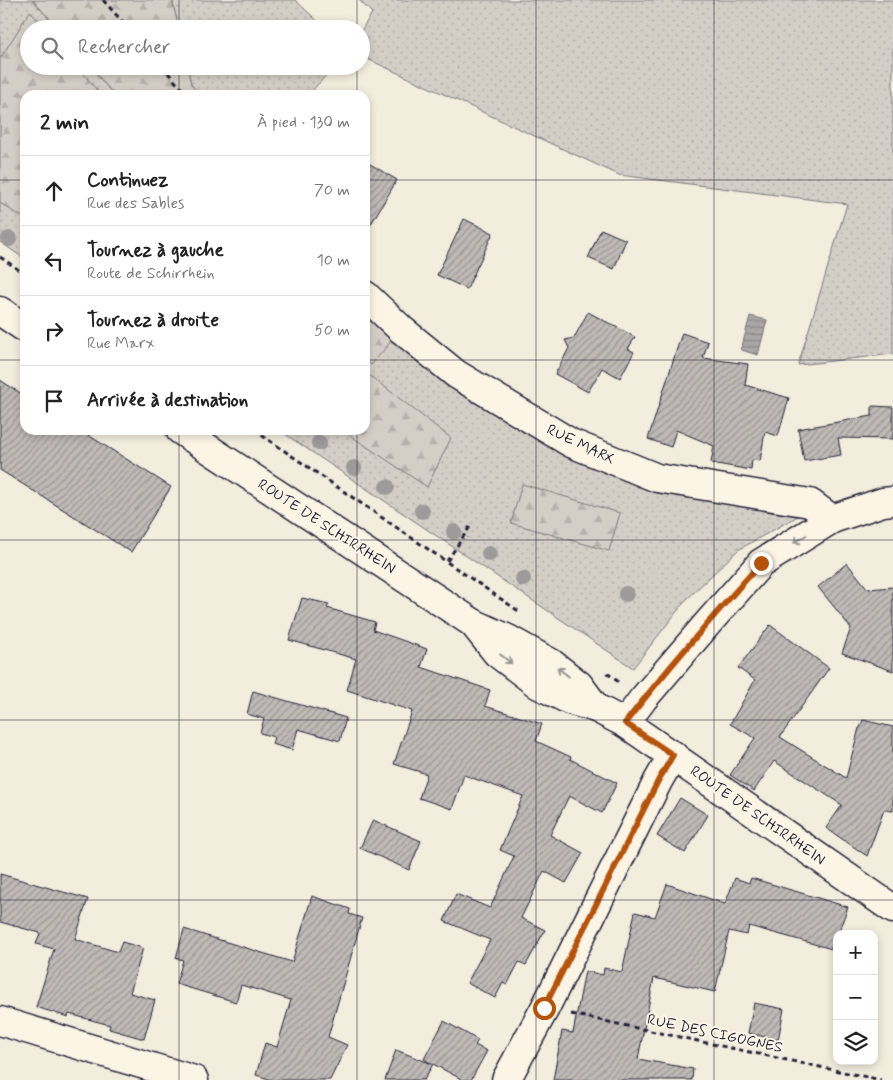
<!DOCTYPE html>
<html lang="fr">
<head>
<meta charset="utf-8">
<style>
	:root { --surface:#fff; --page:#f2f2f2; --text:#222; --muted:#767676; --line:#e0e0e0 }
	body { margin:0; font-family:Mynerve,sans-serif; background:var(--page); color:var(--text) }
	.controls { position:absolute; right:15px; bottom:15px; display:grid; overflow:hidden; border-radius:10px; box-shadow:0 2px 8px #0003 }
	.controls button { width:45px; height:45px; display:grid; place-items:center; padding:0; border:0; border-bottom:1px solid var(--line); background:var(--surface); color:var(--text); font:25px sans-serif }
	.stop { position:absolute; width:15px; height:15px; margin:-11px; border:4px solid #b45309; border-radius:50%; background:#fff }
	.stop.end { background:#b45309; border-color:#fff; box-shadow:0 1px 5px #0008 }
	.list { margin:0; padding:0; list-style:none }
	h2 { display:flex; justify-content:space-between; align-items:center; height:65px; margin:0; padding:0 20px; font-size:21px }
	h2 small { font-size:16px; font-weight:400; color:var(--muted) }
	.list li { display:grid; grid-template-columns:32px 1fr auto; gap:15px; align-items:center; box-sizing:border-box; height:70px; padding:0 20px; border-top:1px solid var(--line) }
	.list b { display:block; font-size:19px; white-space:nowrap }
	.list p { margin:0; font-size:16px; white-space:nowrap; color:var(--muted) }
	.list em { font-size:16px; font-style:normal; color:var(--muted) }
	.icon { flex:none; width:28px; height:28px; fill:none; stroke:currentColor; stroke-width:2; stroke-linecap:round; stroke-linejoin:round }
	.map { position:relative; flex:none; width:893px; height:1080px; overflow:hidden }
	.search { position:absolute; background:var(--surface); box-shadow:0 2px 8px #0003; left:20px; top:20px; width:350px; height:55px; display:flex; align-items:center; gap:12px; box-sizing:border-box; padding:0 18px; border-radius:28px; color:var(--muted); font-size:19px }
	.panel { position:absolute; background:var(--surface); box-shadow:0 2px 8px #0003; left:20px; top:90px; width:350px; height:345px; border-radius:15px }
	.map>svg:first-child { display:block }
	.grass { fill:url(#grass-dots); stroke:#7b7880 }
	.forest { fill:url(#forest-firs); stroke:#7b7880 }
	.water { fill:url(#water-rules); stroke:#75727b }
	.building { fill:url(#building-hatch); stroke:#22223b }
	.lines { fill:none; stroke-linecap:round; stroke-linejoin:round }
	.minor-casing { stroke:#22223b; stroke-width:31 }
	.path { stroke:#22223b; stroke-width:3; stroke-dasharray:5 4; stroke-linecap:butt }
	.minor { stroke:#fcf5e5; stroke-width:28 }
	.tree { fill:#9d9a9b }
	.oneway { stroke:#9a9698 }
	.route { stroke:#b45309; stroke-width:6 }
	.grid { fill:none; stroke:#22223b; stroke-width:1; stroke-opacity:0.55 }
	.labels { text-anchor:middle; stroke-width:4; stroke-linejoin:round; paint-order:stroke }
	.street-label { font-size:15px; fill:#22223b; stroke:#fcf5e5 }
</style>
</head>
<body>
<div class="map">
<svg width="893" height="1080" viewBox="0 0 893 1080">
	<defs>
		<pattern id="grass-dots" width="8" height="8" patternUnits="userSpaceOnUse" patternTransform="scale(1.25)"><rect width="8" height="8" fill="#d4cfc6"/><path d="M2 2h.1M6 6h.1" fill="none" stroke="#b6b1ab" stroke-width="1.8" stroke-linecap="round"/></pattern>
		<pattern id="forest-firs" width="22" height="20" patternUnits="userSpaceOnUse" patternTransform="scale(1.25)"><rect width="22" height="20" fill="#d4cfc6"/><path d="M5 1l3.5 6h-7zM16 11l3.5 6h-7z" fill="#b6b1ab"/></pattern>
		<pattern id="water-rules" width="6" height="5" patternUnits="userSpaceOnUse" patternTransform="scale(1.25)"><rect width="6" height="5" fill="#aca7a6"/><path d="M0 2.5h6" fill="none" stroke="#8c8888"/></pattern>
		<pattern id="building-hatch" width="6" height="6" patternUnits="userSpaceOnUse" patternTransform="scale(1.25)"><rect width="6" height="6" fill="#bfbab6"/><path d="M-1 1l2-2M0 6l6-6M5 7l2-2" fill="none" stroke="#9b9795"/></pattern>
	</defs>
	<rect width="100%" height="100%" fill="#f3edde"/>
	<filter id="ink" filterUnits="userSpaceOnUse"><feTurbulence type="fractalNoise" baseFrequency=".02" numOctaves="2"/><feDisplacementMap in="SourceGraphic" scale="10" xChannelSelector="R" yChannelSelector="G"/><feConvolveMatrix kernelMatrix="1 2 1 2 8 2 1 2 1" color-interpolation-filters="sRGB"/></filter>
	<g filter="url(#ink)">
		<g class="grass">
			<path d="M0,0H33L58,29H29V66H90L114,95H25V259L0,242Z"/>
			<path d="M173,0H295L326,29H179L173,4Z"/>
			<path d="M359,0H893V354L798,365L847,204L619,175L361,56V31L372,13Z"/>
			<path d="M187,66H335L308,95H199L191,84Z"/>
			<path d="M398,333L642,486L798,516L738,550L686,600L633,668L279,430H365V359L371,364Z"/>
		</g>
		<g class="forest">
			<path d="M33,0H173V4L179,29H58Z"/>
			<path d="M30,11L45,29H29V66H77L101,95H25V219L0,203V59Z"/>
			<path d="M90,66H187L191,84L199,95H114Z"/>
			<path d="M365,300L398,333L371,365L365,359Z"/>
			<path d="M365,372L451,438L427,487L342,430H365Z"/>
			<path d="M522,484L620,513L609,551L511,523Z"/>
		</g>
		<path class="water" d="M750,316L767,320L758,355L741,350Z"/>
		<g class="building">
			<path d="M365,161L397,180L365,234Z"/>
			<path d="M464,219L493,233L467,289L437,275Z"/>
			<path d="M601,229L626,240L614,269L588,258Z"/>
			<path d="M588,312L635,337L628,349L634,352L620,378L602,368L588,392L555,374L569,348L565,340L574,338Z"/>
			<path d="M682,333L708,342L703,358L748,364L745,385L789,398L778,436L765,432L760,461L752,460L751,470L711,463L714,446L676,430L671,447L648,439Z"/>
			<path d="M0,380L25,396V430H80L171,487L131,552L0,470Z"/>
			<path d="M872,406L893,407V439L838,438L841,455L804,461L798,429L872,416Z"/>
			<path d="M847,563L868,589L893,587V671L842,653L851,628L818,587Z"/>
			<path d="M302,598L329,604L327,608L375,622L373,630L427,649L421,667L490,690L485,706L542,724L536,741L571,757L570,759L617,783L602,813L569,796L550,835L583,853L566,883L544,871L521,918L545,930L526,965L519,962L507,985L503,983L495,998L467,983L490,940L444,921L456,894L490,908L514,856L500,850L523,796L464,775L452,809L419,798L427,774L394,764L412,711L347,690L356,659L289,640Z"/>
			<path d="M770,625L829,668L780,737L846,778L859,728H860L863,720L893,727V811L884,810L867,856L826,828L842,805L774,761L754,791L730,775L755,738L730,724L755,680L738,668Z"/>
			<path d="M253,691L346,718L340,741L298,729L292,750L272,744L274,737L260,733L264,719L247,714Z"/>
			<path d="M680,798L708,815L685,853L657,836Z"/>
			<path d="M373,820L421,841L409,870L360,848Z"/>
			<path d="M0,874L88,899L75,939L118,952L122,942L143,948L130,993L155,1000L144,1039L109,1029L110,1025L69,1014L68,1017L36,1007L54,949L36,944L40,933L0,922Z"/>
			<path d="M735,878L749,883L751,878L848,907L832,949L749,926L747,935L729,931L715,992L654,978L638,1059L693,1069L692,1080H553L562,1031L573,1033L585,971L603,975L604,968L622,972L635,912L655,917L667,884L725,904Z"/>
			<path d="M312,896L350,909L349,914L362,918L328,1037L347,1045L330,1080H272L256,1075L265,1043L277,1047L291,1000L241,985L236,1002L176,984L183,960L176,958L184,929L292,962Z"/>
			<path d="M754,1003L784,1009L778,1040L748,1033Z"/>
			<path d="M444,1021L478,1040L475,1045L487,1051L471,1080H463L433,1064L424,1080H385L396,1050L432,1064L424,1059Z"/>
		</g>
		<g class="lines">
			<g class="minor-casing">
				<g id="minor">
					<path d="M365,295L402,330L456,374L571,443L657,478L810,503L832,519"/>
					<path d="M0,311L25,328"/>
					<path d="M180,430L473,623L508,639L551,663L579,685L596,708"/>
					<path d="M473,623L497,653L539,685L569,700L596,708L625,723L893,909"/>
					<path d="M625,723L643,699L708,623L761,563L832,519L883,502L893,501"/>
					<path d="M0,1021L194,1080"/>
					<path d="M506,1080L545,1008L658,781L673,755"/>
				</g>
			</g>
			<g class="path">
				<path d="M103,0L129,29"/>
				<path d="M162,66L187,95"/>
				<path d="M0,257L25,274"/>
				<path d="M254,430L520,612"/>
				<path d="M447,561L471,525"/>
				<path d="M607,673L620,683"/>
				<path d="M571,1014L881,1080"/>
			</g>
			<use href="#minor" class="minor"/>
		</g>
		<g class="tree">
			<circle cx="9" cy="239" r="8"/>
			<circle cx="319" cy="443" r="8"/>
			<circle cx="354" cy="468" r="8"/>
			<circle cx="387" cy="487" r="8"/>
			<circle cx="422" cy="511" r="8"/>
			<circle cx="454" cy="532" r="8"/>
			<circle cx="489" cy="554" r="8"/>
			<circle cx="523" cy="579" r="8"/>
			<circle cx="626" cy="594" r="8"/>
		</g>
		<defs><path id="oneway-shaft" d="M-6 0H5M1.5-3L5.5 0L1.5 3" fill="none" stroke-width="1.6" stroke-linecap="round" stroke-linejoin="round" transform="scale(1.25)"/></defs>
		<g class="oneway">
			<use href="#oneway-shaft" transform="translate(800 539) rotate(148)"/>
			<use href="#oneway-shaft" transform="translate(506 659) rotate(38)"/>
			<use href="#oneway-shaft" transform="translate(563 672) rotate(-142)"/>
		</g>
	</g>
	<g class="lines" filter="url(#ink)">
		<path class="route" d="M544,1008L658,781L673,755L625,723C668,668 714,615 761,563"/>
	</g>
	<path class="grid" d="M179,0V29M357,0V29M536,0V1080M714,0V1080M179,66V95M357,66V95M0,180H25M365,180H893M0,360H25M365,360H893M179,430V1080M357,430V1080M0,540H893M0,720H893M0,900H893"/>
	<g class="labels">
		<g class="street-label">
			<text transform="translate(581 444) rotate(26)" y="5">RUE MARX</text>
			<text transform="translate(327 526) rotate(33)" y="5">ROUTE DE SCHIRRHEIN</text>
			<text transform="translate(758 815) rotate(35)" y="5">ROUTE DE SCHIRRHEIN</text>
			<text transform="translate(715 1033) rotate(12)" y="5">RUE DES CIGOGNES</text>
		</g>
	</g>
</svg>
<div class="controls">
<button>+</button>
<button>−</button>
<button><svg class="icon" aria-label="layers" viewBox="0 0 24 24"><path d="M12 4l9 5-9 5-9-5zM3 14l9 5 9-5"/></svg></button>
</div>
<div class="stop" style="left:544px;top:1008px"></div>
<div class="stop end" style="left:761px;top:563px"></div>
<div class="search"><svg class="icon" aria-label="search" viewBox="0 0 24 24"><circle cx="10" cy="10" r="6"/><path d="M15 15l6 6"/></svg>Rechercher</div>
<section class="panel">
<h2>2 min<small>À pied · 130 m</small></h2>
<ul class="list">
<li><svg class="icon" aria-label="ahead" viewBox="0 0 24 24"><path d="M12 20V5M6 11l6-6 6 6"/></svg><div><b>Continuez</b><p>Rue des Sables</p></div><em>70 m</em></li>
<li><svg class="icon" aria-label="left" viewBox="0 0 24 24"><path d="M17 20v-9H6M10 6l-5 5 5 5"/></svg><div><b>Tournez à gauche</b><p>Route de Schirrhein</p></div><em>10 m</em></li>
<li><svg class="icon" aria-label="right" viewBox="0 0 24 24"><path d="M7 20v-9h11M14 6l5 5-5 5"/></svg><div><b>Tournez à droite</b><p>Rue Marx</p></div><em>50 m</em></li>
<li><svg class="icon" aria-label="arrive" viewBox="0 0 24 24"><path d="M6 21V4h12l-3 4 3 4H6"/></svg><div><b>Arrivée à destination</b></div></li>
</ul>
</section>
</div>
</body>
</html>
